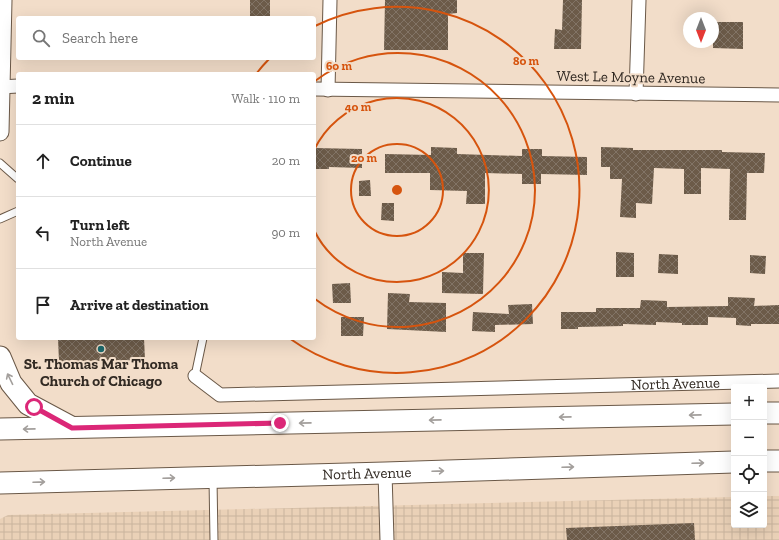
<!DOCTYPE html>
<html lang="en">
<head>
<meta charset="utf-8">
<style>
	:root { --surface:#fff; --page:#f6f6f6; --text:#222; --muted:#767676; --line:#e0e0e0 }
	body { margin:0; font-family:"Zilla Slab",serif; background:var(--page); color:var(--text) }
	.controls { position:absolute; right:12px; bottom:12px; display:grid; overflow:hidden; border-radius:4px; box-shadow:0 4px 16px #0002 }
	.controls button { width:36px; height:36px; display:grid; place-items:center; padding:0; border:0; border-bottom:1px solid var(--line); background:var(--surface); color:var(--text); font:20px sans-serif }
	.compass { position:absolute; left:683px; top:12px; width:36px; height:36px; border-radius:50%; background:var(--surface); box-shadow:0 4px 16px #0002; rotate:180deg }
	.stop { position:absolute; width:12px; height:12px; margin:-9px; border:3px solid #db2777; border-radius:50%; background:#fff }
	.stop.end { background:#db2777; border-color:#fff; box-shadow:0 1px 4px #0008 }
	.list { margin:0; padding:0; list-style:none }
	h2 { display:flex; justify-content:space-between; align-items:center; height:52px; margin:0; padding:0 16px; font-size:17px }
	h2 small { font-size:13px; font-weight:400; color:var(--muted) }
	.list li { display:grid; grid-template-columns:26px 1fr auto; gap:12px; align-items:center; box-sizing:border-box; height:72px; padding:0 16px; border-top:1px solid var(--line) }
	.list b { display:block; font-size:15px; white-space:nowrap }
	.list p { margin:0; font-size:13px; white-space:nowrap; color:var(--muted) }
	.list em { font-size:13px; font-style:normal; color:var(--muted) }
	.icon { flex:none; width:22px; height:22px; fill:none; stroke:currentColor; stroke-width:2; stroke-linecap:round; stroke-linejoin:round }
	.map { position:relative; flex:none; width:779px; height:540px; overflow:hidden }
	.search { position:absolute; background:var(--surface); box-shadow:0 4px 16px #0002; left:16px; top:16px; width:300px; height:44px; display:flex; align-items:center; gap:10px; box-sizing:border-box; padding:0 14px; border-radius:4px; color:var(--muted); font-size:15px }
	.panel { position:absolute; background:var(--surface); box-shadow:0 4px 16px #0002; left:16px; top:72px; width:300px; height:268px; border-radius:4px }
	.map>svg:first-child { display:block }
	.industrial { fill:url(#industrial-grid) }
	.building { fill:url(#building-cross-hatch) }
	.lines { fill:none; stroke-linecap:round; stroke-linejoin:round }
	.service-casing { stroke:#6a5847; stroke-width:9 }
	.minor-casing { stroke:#6a5847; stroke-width:15 }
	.tertiary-casing { stroke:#6a5847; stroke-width:19 }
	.primary-casing { stroke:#6a5847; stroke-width:23 }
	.service { stroke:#fff; stroke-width:7 }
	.minor { stroke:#fff; stroke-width:13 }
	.tertiary { stroke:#fff; stroke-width:17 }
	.primary { stroke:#fff; stroke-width:21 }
	.oneway { stroke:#a39f9c }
	.route { stroke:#db2777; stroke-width:5 }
	.ring { fill:none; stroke:#d6540e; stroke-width:2 }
	.poi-dot { fill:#1c696c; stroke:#f2ddc9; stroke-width:1.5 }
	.labels { text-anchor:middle; stroke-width:4; stroke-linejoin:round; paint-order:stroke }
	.street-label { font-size:15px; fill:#322a23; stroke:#f2ddc9 }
	.poi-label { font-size:15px; font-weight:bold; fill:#322a23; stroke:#f2ddc9 }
	.centre { fill:#d6540e; stroke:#f2ddc9; stroke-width:2 }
	.ring-label { font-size:12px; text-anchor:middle; font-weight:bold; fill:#d6540e; stroke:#f2ddc9; stroke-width:4; stroke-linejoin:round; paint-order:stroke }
</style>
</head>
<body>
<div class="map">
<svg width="779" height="540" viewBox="0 0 779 540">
	<defs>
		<pattern id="industrial-grid" width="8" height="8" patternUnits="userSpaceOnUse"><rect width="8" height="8" fill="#ead1b7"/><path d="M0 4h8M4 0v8" fill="none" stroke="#c9b49d"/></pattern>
		<pattern id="building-cross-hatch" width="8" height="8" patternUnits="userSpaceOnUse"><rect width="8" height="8" fill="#6c5b49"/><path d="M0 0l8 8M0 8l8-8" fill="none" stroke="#827466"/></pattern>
	</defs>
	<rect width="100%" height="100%" fill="#f2ddc9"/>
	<path class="industrial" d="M764,496H779V540H0V519L8,515L734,497V525H764Z"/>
	<g class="building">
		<rect x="250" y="0" width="20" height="18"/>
		<path d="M385,0H457V13L448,14V50H384Z"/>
		<path d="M563,0H582L581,49H554L555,29L562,30Z"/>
		<path d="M713,22H743V49L713,48Z"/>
		<path d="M431,147L457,148V154L522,156V149H542V156L587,157V175L541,174V184H522V174L485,173V204H466L467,191L430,190V173H385V154L431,155Z"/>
		<path d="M601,147L633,148V150H722V152L765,153L764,173H747L746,220H729L730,169L701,168V194H684V169L654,168L652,204L636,203V218L620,217L622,179H610V167H601Z"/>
		<path d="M314,148L362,149V168L329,167V169H314Z"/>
		<path d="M370,180L371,196H359V181Z"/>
		<path d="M382,203H394V221L381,220Z"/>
		<path d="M616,252L634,253V277H616Z"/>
		<path d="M463,253H484L483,294L442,293V272L463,273Z"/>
		<path d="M659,254L678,255V274L658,273Z"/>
		<path d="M750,255L766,256L765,274L750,273Z"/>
		<path d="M350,283L351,303H333L332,284Z"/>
		<path d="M388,293L410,294L409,302L446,303V332L387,329Z"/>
		<path d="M728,297L755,298L754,306L779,305V324H751V326L736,325V318L708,317V325H682V323L656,322V325L623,324V326L578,327V329H561V312H596V308H640L641,300L667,301V307L728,306Z"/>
		<path d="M532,304L533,324L495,325V332L472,331L473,312L509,314L508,305Z"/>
		<path d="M341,317H364L363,336H341Z"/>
		<path d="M58,338H144L145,360L59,362Z"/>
		<path d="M694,523L695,540H567L566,528Z"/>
	</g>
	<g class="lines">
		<g class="service-casing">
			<g id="service">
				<path d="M0,163L18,179"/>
				<path d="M0,219L18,211"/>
				<path d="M195,376L203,338"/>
				<path d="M213,479L214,540"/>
			</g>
		</g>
		<g class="minor-casing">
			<g id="minor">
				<path d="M0,87L18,86"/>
				<path d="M314,89L779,95"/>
				<path d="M328,90L330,0"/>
				<path d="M636,94L639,0"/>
				<path id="s1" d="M195,376L220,395L779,381"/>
				<path d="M385,473L387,540"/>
			</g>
		</g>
		<g class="tertiary-casing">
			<path id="tertiary" d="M0,132L3,0"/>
		</g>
		<g class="primary-casing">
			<g id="primary">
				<path d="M0,357L11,383L28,404L71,427"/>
				<path d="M764,413H779"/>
				<path d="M0,429L734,414"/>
				<path d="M764,461H779"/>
				<path id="s2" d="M0,483L385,473L734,462"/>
			</g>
		</g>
		<use href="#service" class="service"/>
		<use href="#minor" class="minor"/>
		<use href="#tertiary" class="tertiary"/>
		<use href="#primary" class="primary"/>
	</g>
	<defs><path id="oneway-shaft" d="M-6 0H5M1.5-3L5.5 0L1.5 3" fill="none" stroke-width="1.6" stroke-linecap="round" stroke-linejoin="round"/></defs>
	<g class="oneway">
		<use href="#oneway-shaft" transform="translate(10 379) rotate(-116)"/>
		<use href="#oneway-shaft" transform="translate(695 415) rotate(179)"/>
		<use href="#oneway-shaft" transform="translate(565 417) rotate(179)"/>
		<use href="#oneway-shaft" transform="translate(435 420) rotate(179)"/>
		<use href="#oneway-shaft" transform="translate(305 423) rotate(179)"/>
		<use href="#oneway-shaft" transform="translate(29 429) rotate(179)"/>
		<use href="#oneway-shaft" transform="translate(698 463) rotate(-2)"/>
		<use href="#oneway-shaft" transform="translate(568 467) rotate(-2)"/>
		<use href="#oneway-shaft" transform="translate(438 471) rotate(-2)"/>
		<use href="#oneway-shaft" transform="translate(169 478) rotate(-2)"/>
		<use href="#oneway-shaft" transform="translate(39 482) rotate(-2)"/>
	</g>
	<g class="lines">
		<path class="route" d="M34,407L72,428L280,423"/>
	</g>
	<g class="ring">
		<circle cx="397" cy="190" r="46"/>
		<path d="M314 150A92 92 0 1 1 314 230"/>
		<path d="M315 81A137 137 0 1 1 315 299"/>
		<path d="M256 74A183 183 0 0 1 270 58M315 26A183 183 0 1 1 289 338"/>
	</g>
	<circle class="poi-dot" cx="101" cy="349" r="4"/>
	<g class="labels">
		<g class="street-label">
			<text transform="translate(631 77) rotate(1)" y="5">West Le Moyne Avenue</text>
			<text dy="5" stroke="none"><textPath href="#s1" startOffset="487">North Avenue</textPath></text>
			<text dy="5" stroke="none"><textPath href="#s2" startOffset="367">North Avenue</textPath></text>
		</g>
		<g class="poi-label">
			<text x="101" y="369">St. Thomas Mar Thoma<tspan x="101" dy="17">Church of Chicago</tspan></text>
		</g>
	</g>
	<circle cx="397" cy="190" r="6" class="centre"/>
	<g class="ring-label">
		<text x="526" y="65">80 m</text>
		<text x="339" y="70">60 m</text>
		<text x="358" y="111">40 m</text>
		<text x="364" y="162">20 m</text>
	</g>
</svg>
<div class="controls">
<button>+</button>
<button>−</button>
<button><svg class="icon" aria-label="locate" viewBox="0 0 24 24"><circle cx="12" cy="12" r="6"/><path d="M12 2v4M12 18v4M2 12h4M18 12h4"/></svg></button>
<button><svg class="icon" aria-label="layers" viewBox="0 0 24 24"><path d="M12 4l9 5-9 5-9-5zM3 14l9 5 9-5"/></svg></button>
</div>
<svg class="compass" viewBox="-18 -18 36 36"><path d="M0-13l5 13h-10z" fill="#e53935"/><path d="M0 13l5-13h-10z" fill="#767676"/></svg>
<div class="stop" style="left:34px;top:407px"></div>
<div class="stop end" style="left:280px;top:423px"></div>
<div class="search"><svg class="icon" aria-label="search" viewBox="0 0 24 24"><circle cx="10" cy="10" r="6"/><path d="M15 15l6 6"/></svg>Search here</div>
<section class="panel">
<h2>2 min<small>Walk · 110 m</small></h2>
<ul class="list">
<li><svg class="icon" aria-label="ahead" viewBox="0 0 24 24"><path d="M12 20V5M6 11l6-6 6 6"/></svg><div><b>Continue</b></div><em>20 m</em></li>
<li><svg class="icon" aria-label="left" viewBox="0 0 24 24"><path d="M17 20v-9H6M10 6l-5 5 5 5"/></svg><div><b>Turn left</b><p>North Avenue</p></div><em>90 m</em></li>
<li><svg class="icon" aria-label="arrive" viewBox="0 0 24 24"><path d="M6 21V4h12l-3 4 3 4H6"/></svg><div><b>Arrive at destination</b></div></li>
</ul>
</section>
</div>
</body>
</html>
